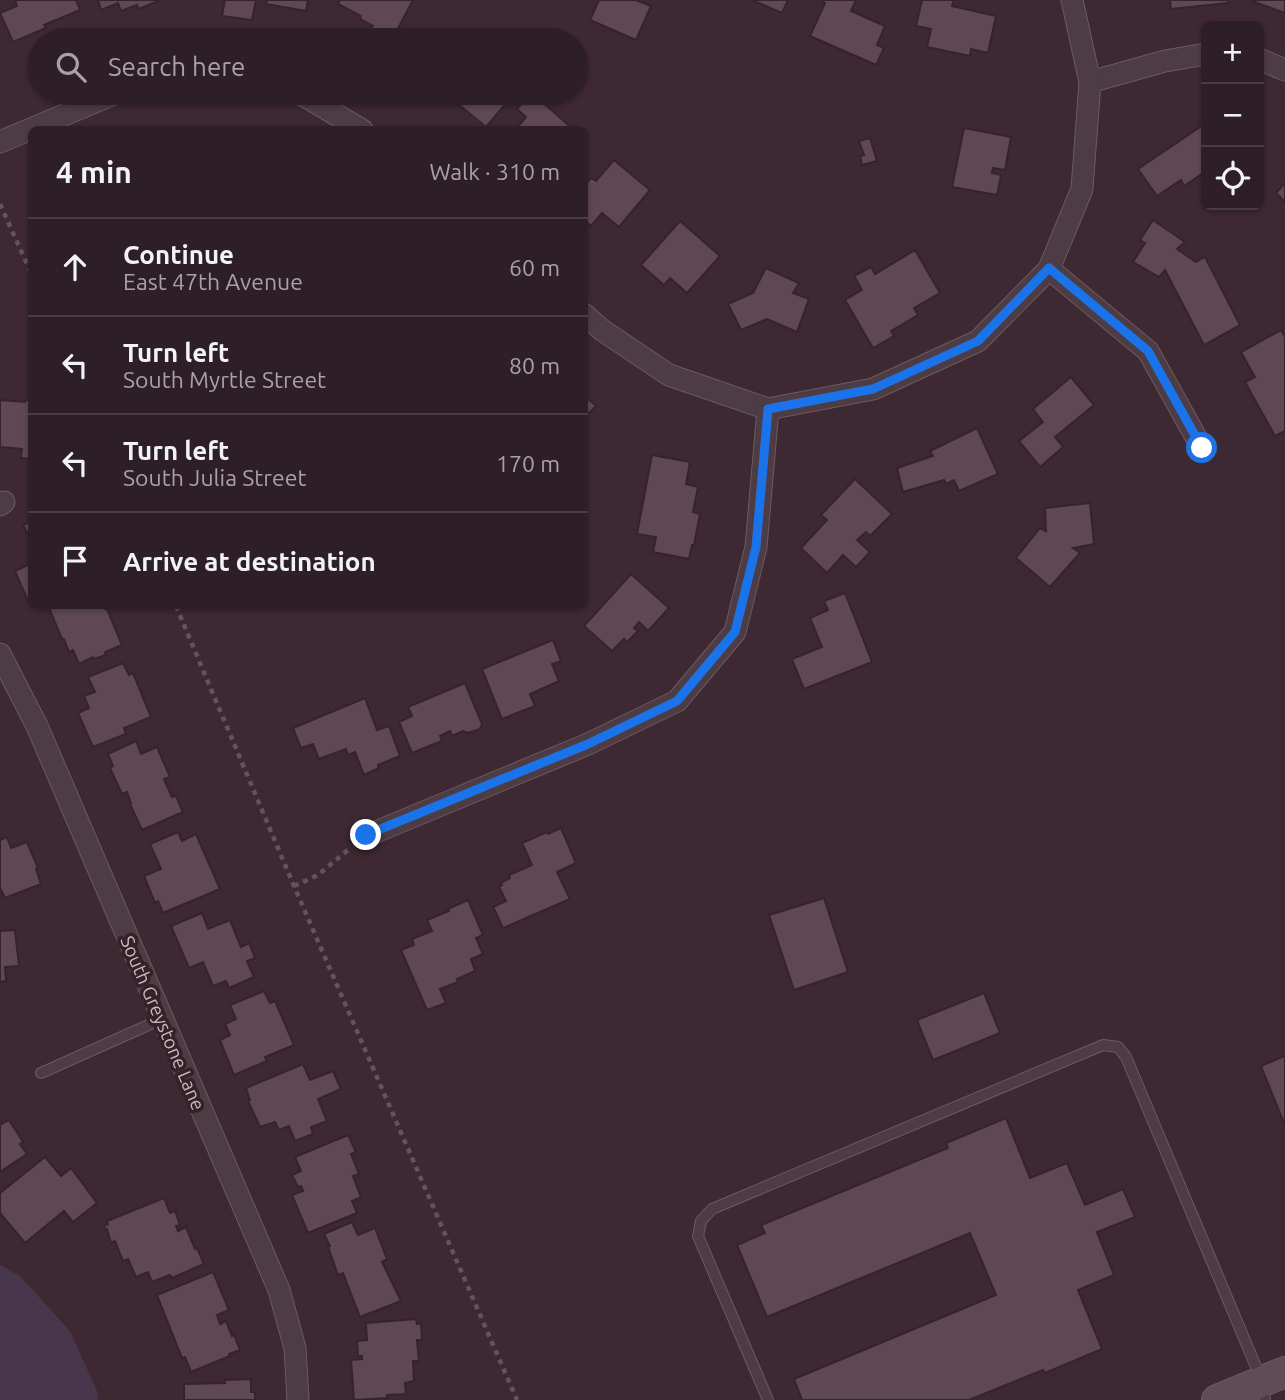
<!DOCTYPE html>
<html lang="en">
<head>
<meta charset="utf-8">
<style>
	:root { --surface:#2e1e26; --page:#36272e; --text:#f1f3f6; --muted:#a7a2a7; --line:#493c43 }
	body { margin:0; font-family:Ubuntu,sans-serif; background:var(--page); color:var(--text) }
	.controls { position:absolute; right:21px; top:21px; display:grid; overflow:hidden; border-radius:10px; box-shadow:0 2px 5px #0004 }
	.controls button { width:63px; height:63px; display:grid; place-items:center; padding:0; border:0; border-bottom:2px solid var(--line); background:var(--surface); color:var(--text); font:35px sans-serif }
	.stop { position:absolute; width:21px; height:21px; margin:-16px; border:5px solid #1a73e8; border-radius:50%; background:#fff }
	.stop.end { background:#1a73e8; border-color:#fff; box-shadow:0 2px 7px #0008 }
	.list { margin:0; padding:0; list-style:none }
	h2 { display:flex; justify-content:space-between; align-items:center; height:91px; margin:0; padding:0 28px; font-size:30px }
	h2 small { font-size:23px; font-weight:400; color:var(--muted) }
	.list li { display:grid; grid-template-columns:46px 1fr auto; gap:21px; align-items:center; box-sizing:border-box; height:98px; padding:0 28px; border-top:2px solid var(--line) }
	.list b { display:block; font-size:26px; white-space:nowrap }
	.list p { margin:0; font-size:23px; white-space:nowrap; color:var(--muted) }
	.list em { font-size:23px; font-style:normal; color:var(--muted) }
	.icon { flex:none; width:38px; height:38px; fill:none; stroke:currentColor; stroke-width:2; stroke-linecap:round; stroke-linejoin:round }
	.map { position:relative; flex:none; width:1285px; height:1400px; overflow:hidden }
	.search { position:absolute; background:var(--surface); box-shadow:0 2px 5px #0004; left:28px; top:28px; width:560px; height:77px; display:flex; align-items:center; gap:18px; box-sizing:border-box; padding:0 24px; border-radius:38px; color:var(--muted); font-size:26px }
	.panel { position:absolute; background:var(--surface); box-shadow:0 2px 5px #0004; left:28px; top:126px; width:560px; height:483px; border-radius:10px }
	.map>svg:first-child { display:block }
	.green { fill:#48364c }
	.building { fill:#604853; stroke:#36232b; stroke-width:2 }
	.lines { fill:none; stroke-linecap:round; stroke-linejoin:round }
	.lane-casing { stroke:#6c5a62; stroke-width:12 }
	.street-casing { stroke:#6c5a62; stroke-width:23 }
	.secondary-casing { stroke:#6c5a62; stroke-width:32 }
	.path { stroke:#655163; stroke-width:4.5; stroke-dasharray:5 5; stroke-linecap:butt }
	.lane { stroke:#4e3c44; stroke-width:10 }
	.street { stroke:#4e3c44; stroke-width:21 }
	.secondary { stroke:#614b54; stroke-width:30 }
	.route { stroke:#1a73e8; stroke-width:9 }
	.labels { text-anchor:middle; stroke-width:7; stroke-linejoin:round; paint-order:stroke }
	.street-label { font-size:19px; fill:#c9b9bf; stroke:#342129 }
</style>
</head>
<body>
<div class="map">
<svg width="1285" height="1400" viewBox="0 0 1285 1400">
	<rect width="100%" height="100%" fill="#3e2832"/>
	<path class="green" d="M0,1265L20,1276L70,1331L97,1391L98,1400H0Z"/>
	<g class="building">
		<path d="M15,0H76L80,10L44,25L46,28L13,42L0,13L17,6Z"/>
		<path d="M98,0H160L139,9L137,5L121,11L118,3L101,10Z"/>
		<path d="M225,0H256L252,20L222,16Z"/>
		<path d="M267,0H308L306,11L266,4Z"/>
		<path d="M340,0H413L397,30L404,34L401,40H365L373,26L360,19L361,16L338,4Z"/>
		<path d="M599,0H636L651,6L636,40L590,20Z"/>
		<path d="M752,0H788L782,13Z"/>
		<path d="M823,0H856L851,11L885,26L877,45L884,48L876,65L810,36L825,3L822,2Z"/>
		<path d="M922,0H954L952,6L996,16L988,53L971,49L970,56L927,47L931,29L916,26Z"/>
		<path d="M1170,0H1228V3L1171,9Z"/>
		<path d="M1253,0H1285V13L1252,1Z"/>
		<path d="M461,31L472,40H453Z"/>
		<path d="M460,93H498L508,101L486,127L458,104L464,97Z"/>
		<path d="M531,93H532L574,130H515L526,117L517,109Z"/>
		<path d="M1206,123V171L1184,186L1181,180L1157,196L1138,169Z"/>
		<path d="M964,128L1011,137L1005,170L993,168L992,173L1001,175L997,195L952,187Z"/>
		<path d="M870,138L877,161L862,165L860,156L864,155L859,141Z"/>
		<path d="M614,160L650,190L619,227L602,213L591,226L584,220V186L591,178L596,181Z"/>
		<path d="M1285,183V202L1276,193Z"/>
		<path d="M1153,220L1185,242L1177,249L1196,262L1205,257L1240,325L1204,345L1165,270L1159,277L1133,262L1145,243L1140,240Z"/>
		<path d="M680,221L720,256L687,293L670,278L664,285L641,265Z"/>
		<path d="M915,250L940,293L914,308L918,315L891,331L894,336L873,348L845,300L862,290L854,276L871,267L875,274Z"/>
		<path d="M766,268L799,283L793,293L809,299L797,332L767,319L741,330L728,304L753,293Z"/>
		<path d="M1281,330L1285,337V431L1275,436L1245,382L1255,377L1241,352Z"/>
		<path d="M1071,377L1094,405L1055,437L1063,447L1040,467L1019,441L1043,422L1033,409Z"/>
		<path d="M584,395L596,406L584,418Z"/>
		<path d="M0,400L25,402V400H32V459L21,458L22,449L0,447Z"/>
		<path d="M977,428L998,474L959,491L954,480L946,484L944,480L903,492L897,468L933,456L930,451Z"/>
		<path d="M652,455L690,462L686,484L698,487L693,512L700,514L694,545H692L689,559L653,552L656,537L637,534Z"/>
		<path d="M855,479L892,514L870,536L866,532L857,540L870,552L856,567L843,555L827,573L801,548L827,520L821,515Z"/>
		<path d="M1090,503L1094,544L1073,548L1080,553L1050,587L1016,558L1040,528L1046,531L1045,508Z"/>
		<path d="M32,521V543L23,525Z"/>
		<path d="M32,563V599L28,601L15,571Z"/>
		<path d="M631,574L669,608L648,631L639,622L634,628L638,631L627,642L624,639L612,651L584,626Z"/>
		<path d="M845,593L872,662L804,689L792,659L822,647L810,618L828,610L824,601Z"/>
		<path d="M54,606H103L105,609H107L122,645L105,652L106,655L94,659L93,657L79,664L73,650L69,652L64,639H62L49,608Z"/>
		<path d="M553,640L561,661L552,664L559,681L530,694L535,706L502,719L482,669Z"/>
		<path d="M123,663L129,675L133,673L151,717L124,728L126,734L93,747L78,713L89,708L84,696L95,692L88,677Z"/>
		<path d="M465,683L482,724L480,729L468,733L463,731L452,736L450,731L440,736L442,741L412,753L399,722L412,716L408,707Z"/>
		<path d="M365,698L377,730L389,726L400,756L378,765L379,768L364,775L355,752L348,755L346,749L319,759L313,744L301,748L293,728Z"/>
		<path d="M136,741L141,754L157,747L170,777L164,779L172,797L176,796L183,812L142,830L130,804L131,803L127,792L122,794L110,768L113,766L108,754Z"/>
		<path d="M561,828L576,863L557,872L570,899L503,928L493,907L506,901L499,887L502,885L501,883L510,878L509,875L532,865L522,843L547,832L548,834Z"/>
		<path d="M178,832L182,841L196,834L220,889L163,913L158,901L155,903L144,876L161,869L150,844Z"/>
		<path d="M7,837L11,848L27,842L38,868L36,869L41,884L5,898L0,888V840Z"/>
		<path d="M824,898L848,972L794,990L769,915Z"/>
		<path d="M468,900L483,935L476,938L483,954L471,959L475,971L457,979L458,982L440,989L446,1003L427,1010L401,950L414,945L412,939L432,931L427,920L449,911L448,909Z"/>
		<path d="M202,913L208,929L230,920L241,947L249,943L255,958L247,961L254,977L229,988L226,981L213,986L203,962L189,968L171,926Z"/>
		<path d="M15,930L19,966L5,967L6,981L0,982V931Z"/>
		<path d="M264,991L270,1003L275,1001L294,1045L265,1057L267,1061L234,1075L220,1040L230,1035L225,1024L236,1019L230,1005Z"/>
		<path d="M984,993L1000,1033L933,1060L917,1020Z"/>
		<path d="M1285,1056V1126L1261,1066Z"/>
		<path d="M303,1064L310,1080L333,1071L341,1089L318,1099L327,1121L311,1127L313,1134L295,1141L289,1126L279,1130L275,1122L260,1127L248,1101L250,1100L246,1088Z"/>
		<path d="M1006,1118L1030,1178L1067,1163L1085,1205L1123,1189L1135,1217L1097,1232L1114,1275L1078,1290L1102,1349L1045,1373L1043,1370L969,1400H802L794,1379L996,1295L970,1233L767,1317L737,1245L765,1233L761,1225L948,1148L946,1143Z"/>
		<path d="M9,1120L23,1142L20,1144L27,1154L0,1172V1125Z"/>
		<path d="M348,1135L356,1152L351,1154L359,1174L353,1176L361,1197L352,1201L357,1213L308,1233L292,1195L303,1191L301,1186L298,1187L292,1175L301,1171L295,1157Z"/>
		<path d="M45,1157L61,1176L71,1168L97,1203L73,1222L64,1211L25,1243L0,1213V1193Z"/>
		<path d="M164,1198L170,1213L175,1211L180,1225L176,1226L178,1231L186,1227L195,1249L197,1248L204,1264L172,1278L170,1275L152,1282L148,1272L136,1277L128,1259L123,1261L115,1241L111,1243L107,1229L105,1230L104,1226L108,1224L107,1221Z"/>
		<path d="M352,1222L358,1235L375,1228L387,1259L382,1262L401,1301L360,1317L343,1273L338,1275L328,1247L330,1246L324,1234Z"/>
		<path d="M213,1272L229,1310L217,1315L220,1324L226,1321L232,1336L234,1335L240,1350L229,1354L230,1356L191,1372L185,1357L182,1358L157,1295Z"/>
		<path d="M416,1319L417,1324H421L422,1340H417L419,1361H413L414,1381L405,1383L406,1394L387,1395V1398L354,1400L351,1360L362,1359V1356H358L357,1341L367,1340L366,1323Z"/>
		<path d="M251,1379V1392H255V1400H184V1384L225,1383L224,1380Z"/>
	</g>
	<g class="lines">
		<g class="lane-casing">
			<g id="lane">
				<path d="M41,1073L162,1019"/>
				<path d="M768,1400L698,1236L701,1221L712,1209L1103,1045L1118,1047L1126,1057L1262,1381L1265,1400"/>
			</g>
		</g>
		<g class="street-casing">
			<g id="street">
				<path d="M1259,59L1285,70"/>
				<path d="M1090,82L1165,61L1206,54"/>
				<path d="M296,93L303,95L362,130"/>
				<path d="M0,142L114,94L122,93"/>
				<path d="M1049,269L1148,351L1202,448"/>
				<path d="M584,314L602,330L669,375L768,409L873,389L978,341L1049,269L1082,189L1090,82L1072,0"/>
				<path d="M0,505L4,502"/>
				<path d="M0,654L37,726L279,1290L295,1348L298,1400"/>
				<path d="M366,836L588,744L677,701L735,632L756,547L768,409"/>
			</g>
		</g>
		<g class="secondary-casing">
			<path id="secondary" d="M1217,1400L1285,1372"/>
		</g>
		<g class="path">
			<path d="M0,204L32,275"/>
			<path d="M176,606L294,886L517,1400"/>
			<path d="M294,886L318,875L348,850"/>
		</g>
		<use href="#lane" class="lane"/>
		<use href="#street" class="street"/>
		<use href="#secondary" class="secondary"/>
	</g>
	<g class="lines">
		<path class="route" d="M366,835L588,744L677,701L735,632L756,547L768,409L873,389L978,341L1049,268L1148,351L1202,448"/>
	</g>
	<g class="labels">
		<g class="street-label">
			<text transform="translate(163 1023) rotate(67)" y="7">South Greystone Lane</text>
		</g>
	</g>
</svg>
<div class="controls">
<button>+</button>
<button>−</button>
<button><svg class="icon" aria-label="locate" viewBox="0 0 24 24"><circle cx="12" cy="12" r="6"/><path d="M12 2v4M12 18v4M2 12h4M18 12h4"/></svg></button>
</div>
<div class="stop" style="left:1202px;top:448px"></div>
<div class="stop end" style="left:366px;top:835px"></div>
<div class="search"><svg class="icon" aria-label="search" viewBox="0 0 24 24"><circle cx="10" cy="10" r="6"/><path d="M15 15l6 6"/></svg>Search here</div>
<section class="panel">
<h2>4 min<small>Walk · 310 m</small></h2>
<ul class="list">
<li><svg class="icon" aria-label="ahead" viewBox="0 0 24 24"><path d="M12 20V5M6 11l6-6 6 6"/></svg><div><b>Continue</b><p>East 47th Avenue</p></div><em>60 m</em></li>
<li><svg class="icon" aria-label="left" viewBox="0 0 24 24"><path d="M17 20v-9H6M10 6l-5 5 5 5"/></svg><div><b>Turn left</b><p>South Myrtle Street</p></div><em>80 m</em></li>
<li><svg class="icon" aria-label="left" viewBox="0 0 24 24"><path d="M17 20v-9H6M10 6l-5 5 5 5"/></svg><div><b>Turn left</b><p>South Julia Street</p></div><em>170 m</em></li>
<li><svg class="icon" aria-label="arrive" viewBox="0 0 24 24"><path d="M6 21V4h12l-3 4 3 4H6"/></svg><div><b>Arrive at destination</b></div></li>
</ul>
</section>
</div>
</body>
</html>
